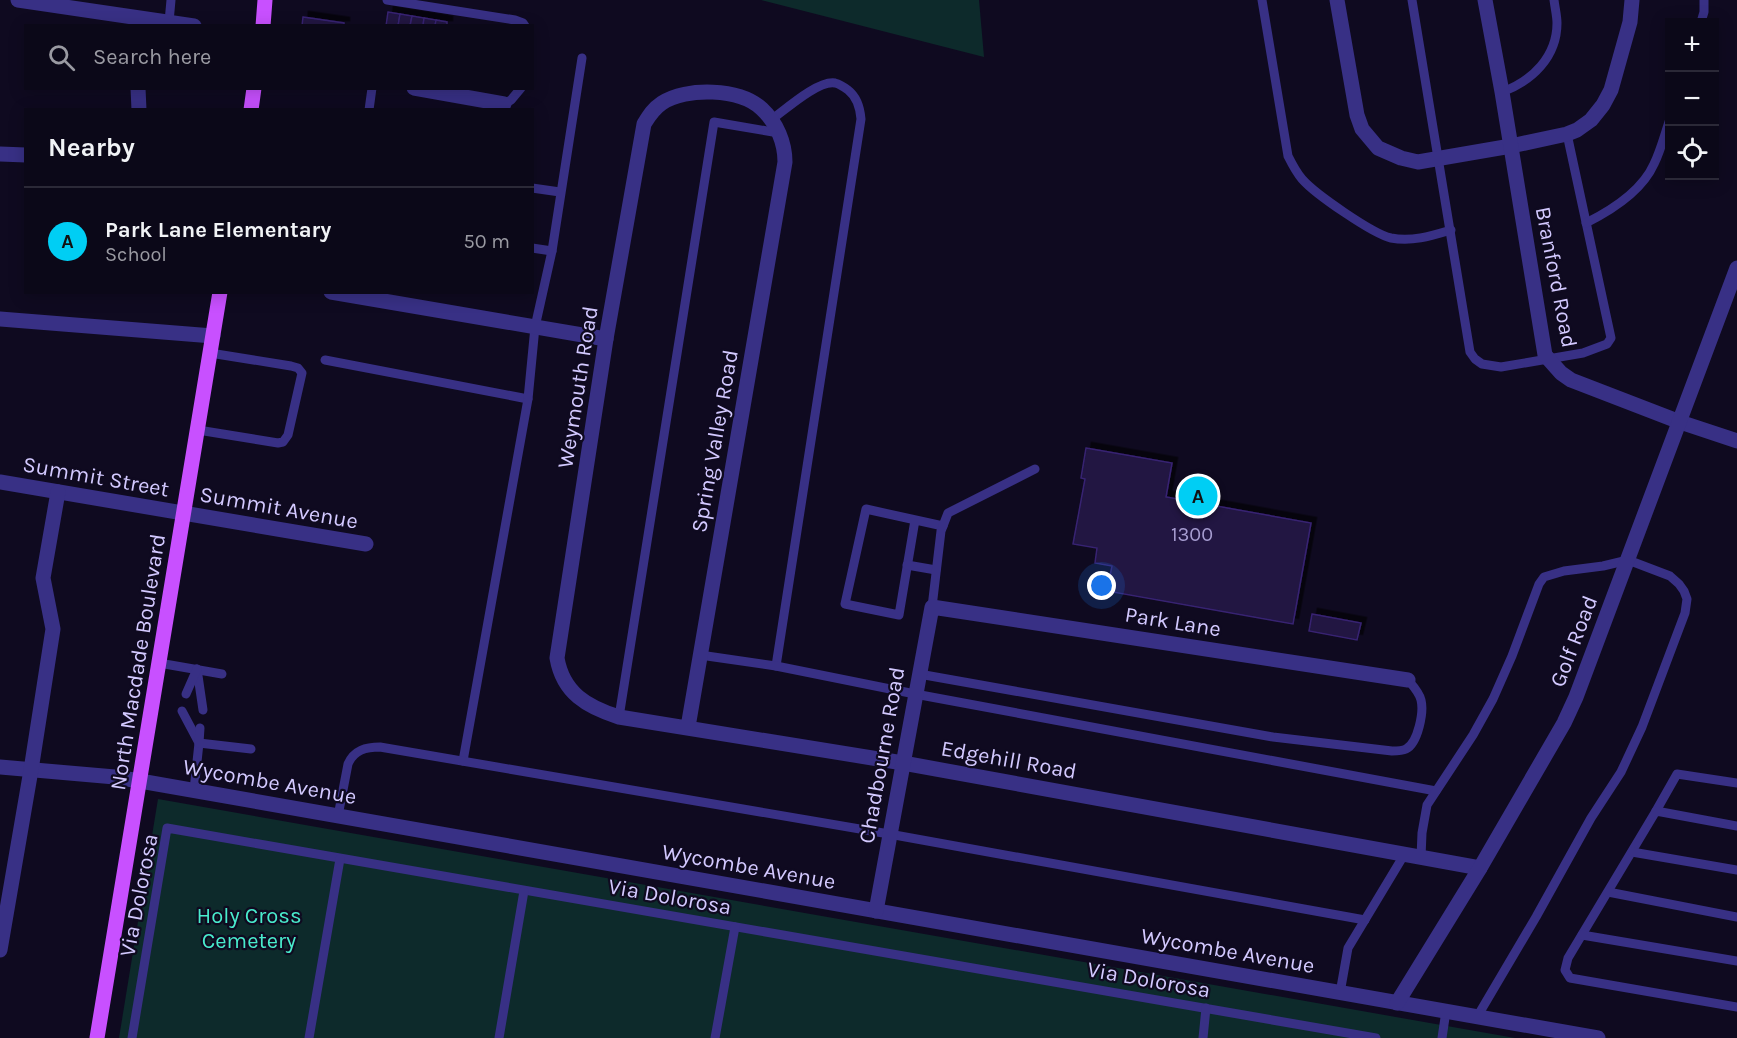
<!DOCTYPE html>
<html lang="en">
<head>
<meta charset="utf-8">
<style>
	:root { --surface:#0b0818; --page:#141121; --text:#f1f3f6; --muted:#9a9aa2; --line:#2b2937; --accent:#00cef4 }
	body { margin:0; font-family:Karla,sans-serif; background:var(--page); color:var(--text) }
	.controls { position:absolute; right:18px; top:18px; display:grid; overflow:hidden; border-radius:0px; box-shadow:0 3px 15px #0003 }
	.controls button { width:54px; height:54px; display:grid; place-items:center; padding:0; border:0; border-bottom:2px solid var(--line); background:var(--surface); color:var(--text); font:30px sans-serif }
	.you { position:absolute; left:1102px; top:586px; width:21px; height:21px; margin:-15px; border:4px solid #fff; border-radius:50%; background:#1a73e8; box-shadow:0 0 0 9px #1a73e833 }
	.badge { display:grid; place-items:center; width:39px; height:39px; border-radius:50%; background:var(--accent); color:#111; font-size:20px; font-weight:700 }
	.pin { position:absolute; translate:-50% -50%; border:3px solid #fff; box-shadow:0 2px 6px #0006 }
	.list { margin:0; padding:0; list-style:none }
	h2 { display:flex; justify-content:space-between; align-items:center; height:78px; margin:0; padding:0 24px; font-size:26px }
	h2 small { font-size:20px; font-weight:400; color:var(--muted) }
	.list li { display:grid; grid-template-columns:39px 1fr auto; gap:18px; align-items:center; box-sizing:border-box; height:108px; padding:0 24px; border-top:2px solid var(--line) }
	.list b { display:block; font-size:22px; white-space:nowrap }
	.list p { margin:0; font-size:20px; white-space:nowrap; color:var(--muted) }
	.list em { font-size:20px; font-style:normal; color:var(--muted) }
	.icon { flex:none; width:33px; height:33px; fill:none; stroke:currentColor; stroke-width:2; stroke-linecap:round; stroke-linejoin:round }
	.map { position:relative; flex:none; width:1737px; height:1038px; overflow:hidden }
	.search { position:absolute; background:var(--surface); box-shadow:0 3px 15px #0003; left:24px; top:24px; width:510px; height:66px; display:flex; align-items:center; gap:15px; box-sizing:border-box; padding:0 21px; border-radius:0px; color:var(--muted); font-size:22px }
	.panel { position:absolute; background:var(--surface); box-shadow:0 3px 15px #0003; left:24px; top:108px; width:510px; height:186px; border-radius:0px }
	.map>svg:first-child { display:block }
	.green { fill:#0d2a2b }
	.building { fill:#201443; stroke:#382472; stroke-width:1.5; filter:url(#shadow) }
	.lines { fill:none; stroke-linecap:round; stroke-linejoin:round }
	.service { stroke:#383085; stroke-width:9 }
	.minor { stroke:#383085; stroke-width:15 }
	.primary { stroke:#c850ff; stroke-width:15 }
	.labels { text-anchor:middle; stroke-width:4.5; stroke-linejoin:round; paint-order:stroke }
	.number-label { font-size:20px; fill:#a69cd0 }
	.street-label { font-size:22px; fill:#d3c9ff; stroke:#0f0a20 }
	.park-label { font-size:22px; fill:#49ebcc; stroke:#0f0a20 }
</style>
</head>
<body>
<div class="map">
<svg width="1737" height="1038" viewBox="0 0 1737 1038">
	<defs>
		<filter id="shadow"><feDropShadow dx="5.5" dy="-5.5" stdDeviation="0" flood-color="#0009"/></filter>
	</defs>
	<rect width="100%" height="100%" fill="#0f0a20"/>
	<g class="green">
		<path d="M761,0H979L984,57Z"/>
		<path d="M158,799L1515,1038H119Z"/>
	</g>
	<g class="building">
		<path d="M388,12L400,14L398,26H386Z"/>
		<path d="M400,14L412,16L410,26H398Z"/>
		<path d="M412,16L424,18L423,26H410Z"/>
		<path d="M303,17L344,23V26H302Z"/>
		<path d="M424,18L436,20L435,26H423Z"/>
		<path d="M436,20L447,22V26H435Z"/>
		<path d="M1086,448L1172,463L1166,497L1311,523L1293,624L1107,591L1112,566L1095,563L1097,548L1073,544L1085,479L1081,478Z"/>
		<path d="M1312,614L1361,623L1357,640L1309,631Z"/>
	</g>
	<g class="lines">
		<g class="service">
			<path d="M387,0L515,20L523,23L525,26"/>
			<path d="M1262,0L1288,156C1292,164 1296,172 1302,179C1315,194 1373,234 1391,238C1412,242 1431,236 1451,230"/>
			<path d="M1412,0L1470,352L1475,359L1482,364L1501,367L1583,353L1607,344L1611,338L1567,134"/>
			<path d="M169,22L171,0"/>
			<path d="M1701,22L1704,12V0"/>
			<path d="M1502,92C1532,81 1557,57 1557,23C1557,16 1555,8 1554,0"/>
			<path d="M504,104L511,100L521,88"/>
			<path d="M369,110L372,88"/>
			<path d="M771,120C785,110 818,80 835,83C839,84 844,87 848,90C857,97 860,107 861,119L776,666"/>
			<path d="M532,188L560,192"/>
			<path d="M1586,223C1612,210 1642,191 1654,164C1661,150 1665,133 1670,119"/>
			<path d="M532,248L552,251"/>
			<path d="M325,360L528,399"/>
			<path d="M198,430L278,443L283,442L288,435L302,373L298,368L291,366L210,353"/>
			<path d="M915,520L899,615L845,604L866,509L943,526"/>
			<path d="M907,565L936,570"/>
			<path d="M932,607L941,531L948,513L1035,469"/>
			<path d="M700,655L776,666L915,694L1436,791"/>
			<path d="M159,663L222,674"/>
			<path d="M197,669L203,710"/>
			<path d="M919,674L1273,737L1392,751C1396,751 1402,751 1406,749C1418,743 1424,712 1421,700C1419,692 1413,686 1408,680"/>
			<path d="M186,694L197,669"/>
			<path d="M182,711L199,743L194,790"/>
			<path d="M619,717L714,122L779,133"/>
			<path d="M200,728L199,743L251,749"/>
			<path d="M463,761L528,399L535,327L552,251L582,58"/>
			<path d="M1656,811L1677,774L1737,783"/>
			<path d="M338,816L348,764C354,750 366,747 380,747L889,834L1365,920"/>
			<path d="M1737,826L1656,811L1568,958L1565,970L1570,978L1737,1007"/>
			<path d="M1632,852L1737,870"/>
			<path d="M1421,857L1422,833L1427,805L1473,735L1493,699L1512,656L1539,584L1544,577L1564,571L1603,566L1628,560L1670,576L1679,584L1684,591L1687,599L1685,613L1642,727L1621,772L1591,818L1536,917L1477,1017"/>
			<path d="M1608,892L1737,917"/>
			<path d="M1582,935L1737,961"/>
			<path d="M1340,993L1348,948L1404,855"/>
			<path d="M132,1038L167,828L1376,1038"/>
			<path d="M309,1038L340,859"/>
			<path d="M499,1038L524,891"/>
			<path d="M715,1038L735,927"/>
			<path d="M1203,1038L1206,1008"/>
			<path d="M1442,1038L1446,1011"/>
		</g>
		<g class="minor">
			<path d="M18,0L194,26"/>
			<path d="M1337,0L1357,115L1362,129L1378,148L1401,158L1418,162L1511,146L1567,134L1577,130L1591,120L1603,105L1611,90L1630,22L1632,0"/>
			<path d="M1485,0L1502,92L1545,355L1561,373L1571,380L1680,422L1737,441"/>
			<path d="M138,88L139,110"/>
			<path d="M414,88L504,104"/>
			<path d="M0,154L26,155"/>
			<path d="M331,292L606,339"/>
			<path d="M0,319L213,336"/>
			<path d="M0,482L366,544"/>
			<path d="M688,727L785,162C785,143 777,123 762,109C740,88 686,87 662,103C653,109 649,116 644,124L606,339L557,658C563,693 587,707 619,717L903,763L1480,868"/>
			<path d="M0,767L115,777L140,781L1598,1038"/>
			<path d="M876,911L932,607L1408,680"/>
			<path d="M0,950L31,770L53,629L43,578L58,492"/>
			<path d="M1397,1003L1480,868L1564,723L1576,697L1737,268"/>
		</g>
		<g class="primary">
			<path d="M263,26L265,0"/>
			<path d="M251,110L254,88"/>
			<path d="M97,1038L220,292"/>
		</g>
	</g>
	<g class="labels">
		<g class="number-label">
			<text x="1192" y="541">1300</text>
		</g>
		<g class="street-label">
			<text transform="translate(1557 277) rotate(79)" y="8">Branford Road</text>
			<text transform="translate(577 387) rotate(-81)" y="8">Weymouth Road</text>
			<text transform="translate(714 441) rotate(-80)" y="8">Spring Valley Road</text>
			<text transform="translate(96 476) rotate(10)" y="8">Summit Street</text>
			<text transform="translate(279 507) rotate(10)" y="8">Summit Avenue</text>
			<text transform="translate(1173 621) rotate(9)" y="8">Park Lane</text>
			<text transform="translate(1573 641) rotate(-69)" y="8">Golf Road</text>
			<text transform="translate(137 662) rotate(-81)" y="8">North Macdade Boulevard</text>
			<text transform="translate(881 755) rotate(-80)" y="8">Chadbourne Road</text>
			<text transform="translate(1009 759) rotate(10)" y="8">Edgehill Road</text>
			<text transform="translate(270 781) rotate(10)" y="8">Wycombe Avenue</text>
			<text transform="translate(749 866) rotate(10)" y="8">Wycombe Avenue</text>
			<text transform="translate(138 895) rotate(-79)" y="8">Via Dolorosa</text>
			<text transform="translate(670 896) rotate(10)" y="8">Via Dolorosa</text>
			<text transform="translate(1228 950) rotate(10)" y="8">Wycombe Avenue</text>
			<text transform="translate(1149 979) rotate(10)" y="8">Via Dolorosa</text>
		</g>
		<g class="park-label">
			<text x="249" y="923">Holy Cross<tspan x="249" dy="25">Cemetery</tspan></text>
		</g>
	</g>
</svg>
<div class="controls">
<button>+</button>
<button>−</button>
<button><svg class="icon" aria-label="locate" viewBox="0 0 24 24"><circle cx="12" cy="12" r="6"/><path d="M12 2v4M12 18v4M2 12h4M18 12h4"/></svg></button>
</div>
<div class="you"></div>
<div class="pin badge" style="left:1198px;top:496px">A</div>
<div class="search"><svg class="icon" aria-label="search" viewBox="0 0 24 24"><circle cx="10" cy="10" r="6"/><path d="M15 15l6 6"/></svg>Search here</div>
<section class="panel">
<h2>Nearby<small></small></h2>
<ul class="list">
<li><span class="badge">A</span><div><b>Park Lane Elementary</b><p>School</p></div><em>50 m</em></li>
</ul>
</section>
</div>
</body>
</html>
